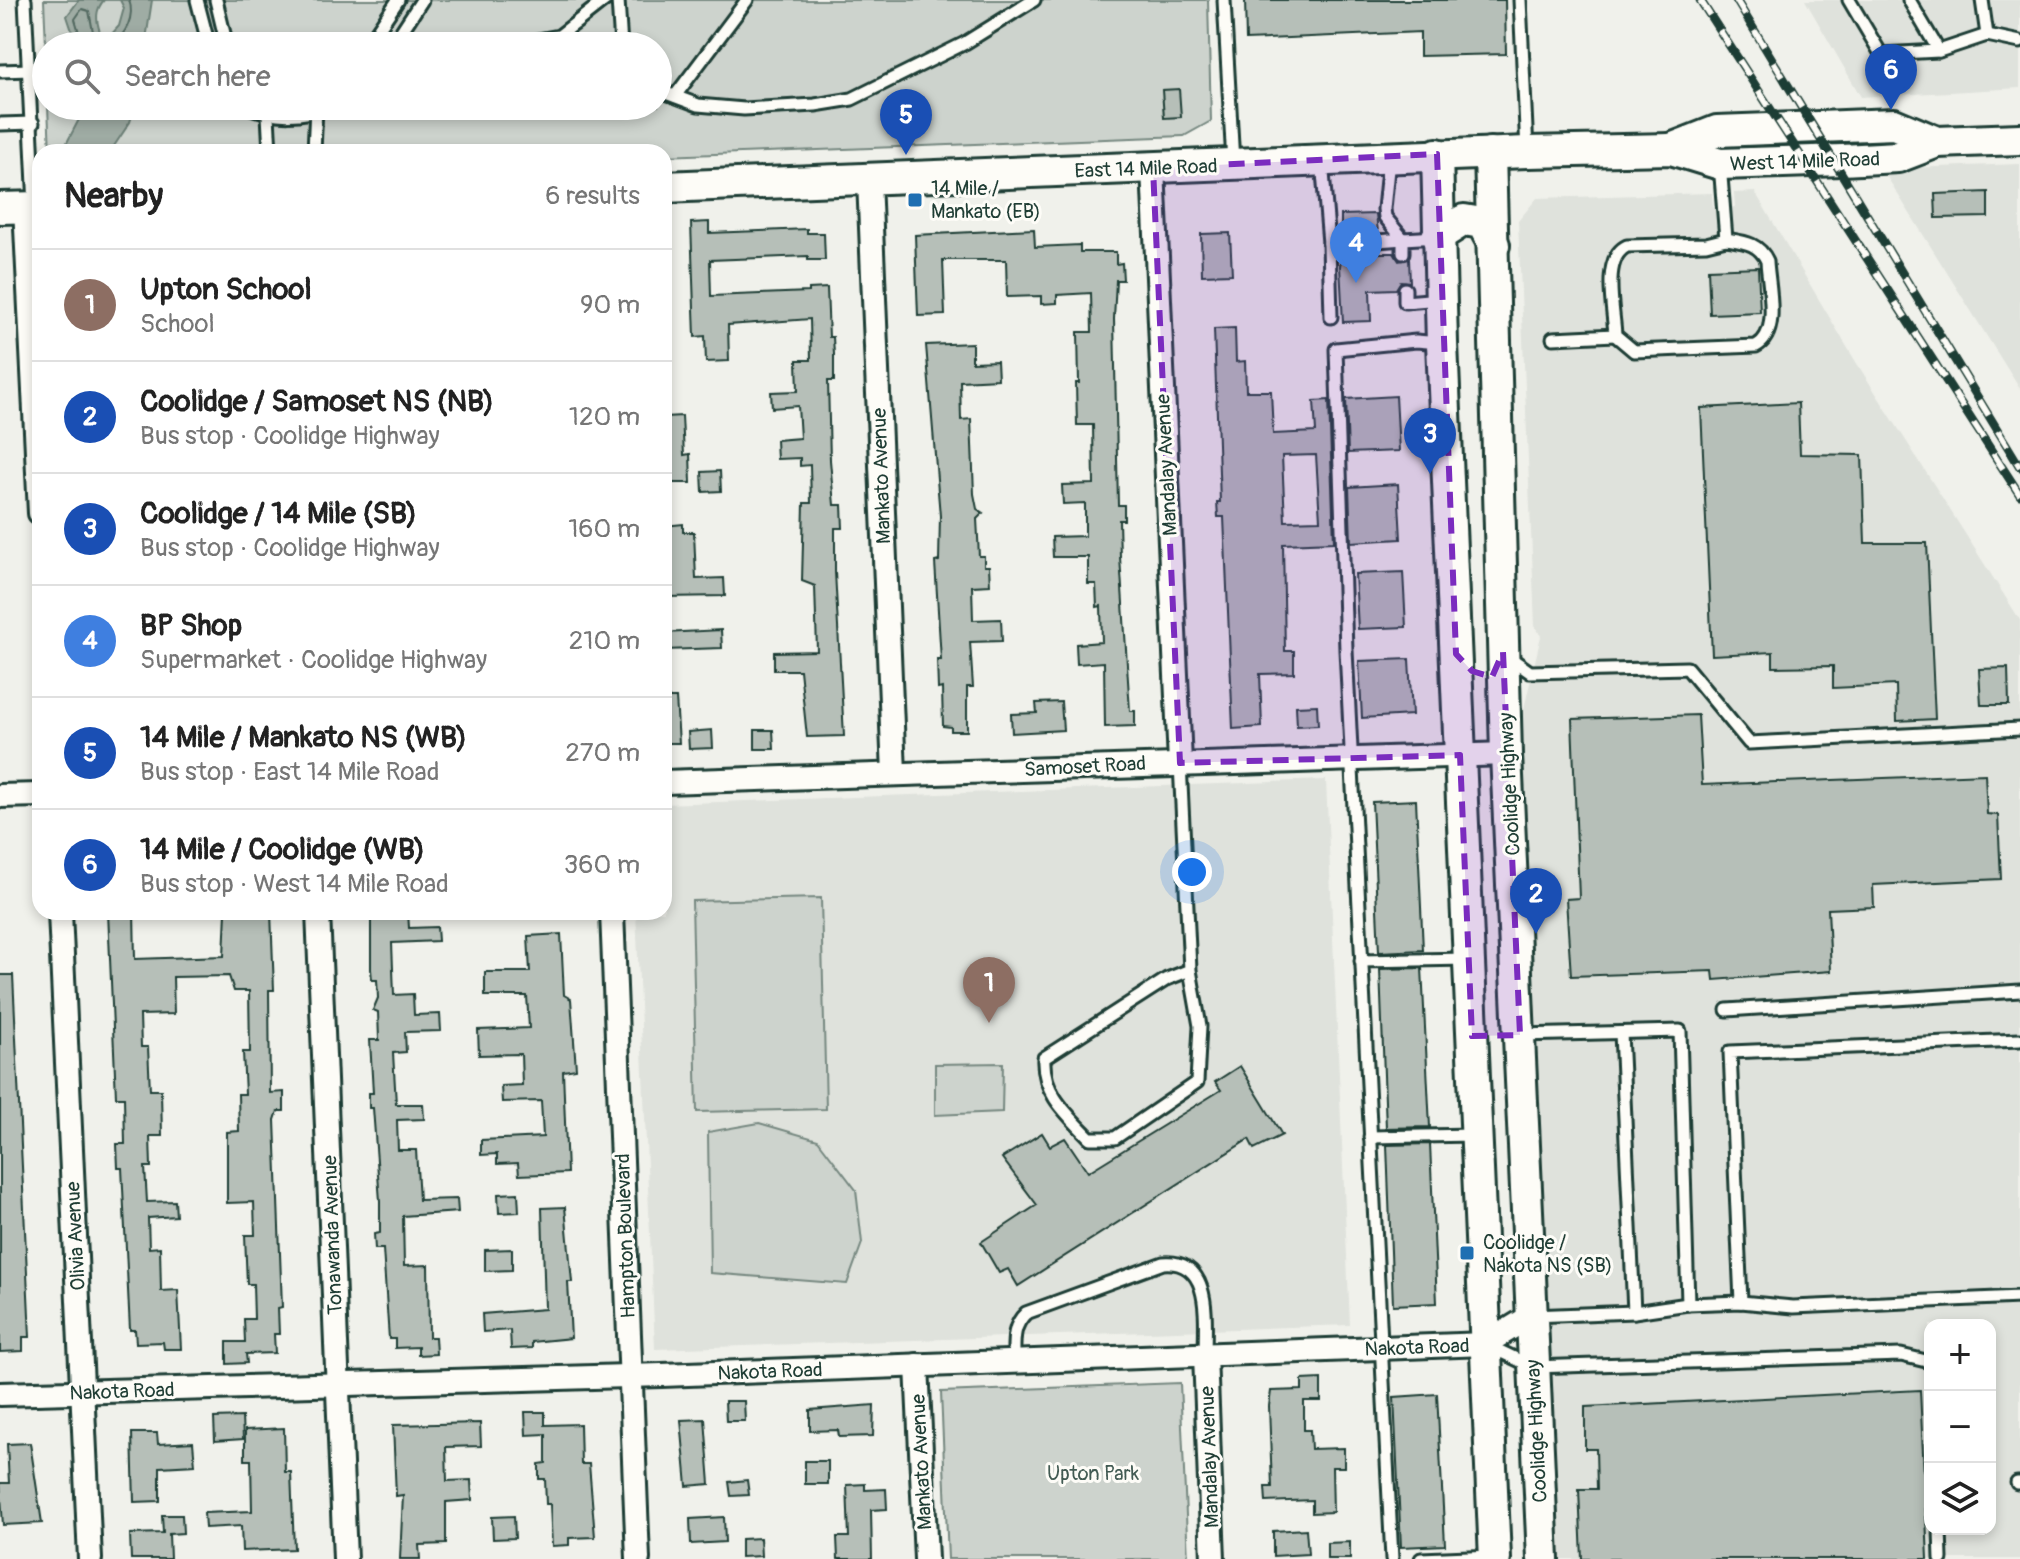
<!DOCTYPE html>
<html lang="en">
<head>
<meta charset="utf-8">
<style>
	:root { --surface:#fff; --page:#f2f2f2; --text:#222; --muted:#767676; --line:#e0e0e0; --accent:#2563eb }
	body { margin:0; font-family:Pangolin,sans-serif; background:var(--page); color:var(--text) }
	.controls { position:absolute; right:24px; bottom:24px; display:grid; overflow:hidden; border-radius:16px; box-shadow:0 4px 12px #0003 }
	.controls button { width:72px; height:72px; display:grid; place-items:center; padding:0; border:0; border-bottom:2px solid var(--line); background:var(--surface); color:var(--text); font:40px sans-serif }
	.you { position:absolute; left:1192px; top:872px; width:28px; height:28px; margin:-20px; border:6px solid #fff; border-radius:50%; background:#1a73e8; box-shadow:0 0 0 12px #1a73e833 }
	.badge { display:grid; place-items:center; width:52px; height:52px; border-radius:50%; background:var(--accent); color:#fff; font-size:26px; font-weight:700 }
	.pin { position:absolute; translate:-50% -66px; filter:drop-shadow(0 2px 4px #0008) }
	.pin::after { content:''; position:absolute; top:42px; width:28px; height:24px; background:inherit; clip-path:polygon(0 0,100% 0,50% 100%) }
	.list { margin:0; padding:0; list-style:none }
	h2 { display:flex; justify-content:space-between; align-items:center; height:104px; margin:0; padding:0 32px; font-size:34px }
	h2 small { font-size:26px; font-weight:400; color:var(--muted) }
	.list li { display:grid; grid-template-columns:52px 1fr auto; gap:24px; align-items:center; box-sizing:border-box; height:112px; padding:0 32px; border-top:2px solid var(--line) }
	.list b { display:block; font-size:30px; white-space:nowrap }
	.list p { margin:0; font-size:26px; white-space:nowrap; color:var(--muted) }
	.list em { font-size:26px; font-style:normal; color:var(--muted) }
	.icon { flex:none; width:44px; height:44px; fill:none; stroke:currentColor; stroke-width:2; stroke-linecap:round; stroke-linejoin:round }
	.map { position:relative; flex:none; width:2020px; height:1559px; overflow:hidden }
	.search { position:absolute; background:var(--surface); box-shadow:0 4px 12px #0003; left:32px; top:32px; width:640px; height:88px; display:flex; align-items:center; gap:20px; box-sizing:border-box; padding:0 28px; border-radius:44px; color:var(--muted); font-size:30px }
	.panel { position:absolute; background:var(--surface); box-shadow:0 4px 12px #0003; left:32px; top:144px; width:640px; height:776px; border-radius:24px }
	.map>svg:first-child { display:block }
	.built { fill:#dfe2dc; fill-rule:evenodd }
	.green { fill:#cdd3cd; stroke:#768880; stroke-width:2 }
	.water { fill:#9faca4; stroke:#6c8077; stroke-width:2 }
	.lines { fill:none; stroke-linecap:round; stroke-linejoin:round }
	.shore { stroke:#526961; stroke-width:2 }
	.building { fill:#b6bfb8; stroke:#1f3d34; stroke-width:2; fill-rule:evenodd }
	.lane-casing { stroke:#1f3d34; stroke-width:17 }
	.street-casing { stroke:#1f3d34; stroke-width:28 }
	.secondary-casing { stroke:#1f3d34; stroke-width:36 }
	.lane { stroke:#fdfcf7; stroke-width:11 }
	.street { stroke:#fdfcf7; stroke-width:22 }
	.secondary { stroke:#fdfcf7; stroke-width:30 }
	.rail-casing { stroke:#1f3d34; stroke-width:9 }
	.rail { stroke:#fdfcf7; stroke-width:6; stroke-dasharray:18; stroke-linecap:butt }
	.marked { fill:#7b2cbf; fill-opacity:0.2; stroke:#7b2cbf; stroke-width:6; stroke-dasharray:16 10; stroke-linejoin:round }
	.poi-dot { fill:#1f6fb2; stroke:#fdfcf7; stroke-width:3 }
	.labels { text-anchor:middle; stroke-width:6; stroke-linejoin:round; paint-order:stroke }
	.street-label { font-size:20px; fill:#1f3d34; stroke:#fdfcf7 }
	.poi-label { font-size:20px; fill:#1f3d34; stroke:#fdfcf7; text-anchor:start }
	.park-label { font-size:20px; fill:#425b53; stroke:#fdfcf7 }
</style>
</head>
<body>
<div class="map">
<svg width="2020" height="1559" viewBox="0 0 2020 1559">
	<rect width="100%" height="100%" fill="#f0f1eb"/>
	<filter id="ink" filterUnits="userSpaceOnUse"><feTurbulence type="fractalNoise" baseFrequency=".0125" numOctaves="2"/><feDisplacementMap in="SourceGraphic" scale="16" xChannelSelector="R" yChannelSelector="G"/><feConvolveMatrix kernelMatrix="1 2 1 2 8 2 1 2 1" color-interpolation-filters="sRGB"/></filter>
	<g filter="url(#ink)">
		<g class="built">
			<path d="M1805,0H2020V88L1861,97Z"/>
			<path d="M2020,164V389L1882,169Z"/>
			<path d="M1755,192L1856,362L2020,620V1559H1555L1519,730L1541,636L1535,626L1518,221L1537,198L1712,193L1713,208L1735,207L1734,193ZM1930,1325H1990V1529H1930Z"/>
			<path d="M1326,780L1350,1325L655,1349L636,912H664V804Z"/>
		</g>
		<g class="green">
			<path d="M44,0H1208L1211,121L1184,136L664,156V152H50L48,106H658V46H46Z"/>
			<path d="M821,898L826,1109L697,1112L692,901Z"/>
			<path d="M1003,1063L1002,1112L935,1115V1064Z"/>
			<path d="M759,1123L818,1140L856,1190L862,1243L847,1284L710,1273L708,1132Z"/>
			<path d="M1180,1383L1188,1559H948L941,1392Z"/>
		</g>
		<g class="water">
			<path d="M79,0H104C95,10 96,20 100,32L110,36L119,26L124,8L120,0H152L145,46H77L67,16Z"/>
			<path d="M86,106H135L130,122L110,152H62Z"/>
		</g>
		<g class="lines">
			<path class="shore" d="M83,46L75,19L82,9L89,11L94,37L112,44C126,35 135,16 129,0"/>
		</g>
		<g class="building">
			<path d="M1245,0H1505L1506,54L1420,56V32L1246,40Z"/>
			<path d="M1179,89L1181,117L1164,118L1162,90Z"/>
			<path d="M1988,192V217L1936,218L1935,194Z"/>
			<path d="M1376,214L1378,232L1371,237V245L1378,253H1394L1399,261L1409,259L1410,282L1401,281L1396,289L1370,290L1371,321L1343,322L1340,266L1342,252L1350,242L1341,234V215Z"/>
			<path d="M709,222V233L807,229V233H824L825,260H808V256L710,260L711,296L809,292V289L827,288L829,337H833L834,354V381H828L830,460L834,505H842L843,528H835V572L844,736L807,737L800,670H774V652L817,651L815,586L802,581L804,503H811L810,465L800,466V458L777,459L776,440L800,438L798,406L772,408L771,392L798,391L797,360H811L810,319L728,325L729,361L706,362L705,336L695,337L691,223Z"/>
			<path d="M1034,229L1035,247L1080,245V252H1116V264L1122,263L1123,280H1116L1114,319L1118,505H1124V520H1119L1120,557L1130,711H1135V726L1105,727L1104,662L1077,664L1076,644L1102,642L1101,606L1097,607L1096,584H1088V557H1053L1052,537L1085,536V503L1063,504L1062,485L1094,484L1093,425H1077L1076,383H1079L1078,332H1092L1091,293L1057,295V303L1041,304V296L1007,297L1006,260H943L945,315L918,316L915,235Z"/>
			<path d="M1230,233L1232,274L1202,275L1201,234Z"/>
			<path d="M1758,267L1760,312L1710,314L1708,269Z"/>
			<path d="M1235,328L1236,362L1245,361L1246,391H1271L1273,434L1316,432L1314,401L1329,400L1334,542L1283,544L1285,651H1294V673L1260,674L1262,727L1233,729L1224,517H1218L1217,502H1220L1214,329ZM1316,455L1320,520L1285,521L1282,456Z"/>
			<path d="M972,343V362L997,361L998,379L960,381L961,420L971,419L974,494L977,509L983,513L977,519L979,556H984V566H989L990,585L972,586L973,620L1001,619L1002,641L970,642L973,687H967V731H951V727L943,726L942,688L938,689L937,660H941L935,562L939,561L940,516L926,345Z"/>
			<path d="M1396,396L1399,451L1348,453L1346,399Z"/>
			<path d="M1798,403L1800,454L1862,455L1865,543H1927L1935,719L1897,721L1896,685L1833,688V666L1773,667V652L1712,655L1701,408Z"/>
			<path d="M682,416L684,455L690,454L691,483H664V417Z"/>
			<path d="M720,471L721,491L703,492L702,472Z"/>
			<path d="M1398,484L1401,539L1351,542L1349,487Z"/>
			<path d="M683,524V532H694L696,579L724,578L725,596L664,597V526Z"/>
			<path d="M1403,572L1406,627L1358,629L1355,574Z"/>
			<path d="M721,630L722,648L664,650V633Z"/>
			<path d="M1409,659L1412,715L1362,718L1359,661Z"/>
			<path d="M2008,668L2009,705H1981L1979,669Z"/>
			<path d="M664,698H676L679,743H664Z"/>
			<path d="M1061,702L1063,730L1012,733L1011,714L1037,713L1036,703Z"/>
			<path d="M1317,705L1318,725L1297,726L1296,706Z"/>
			<path d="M1698,715L1702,785L1985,774L1987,814L1998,815L2001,879L1873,885L1874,907L1828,909L1831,971L1714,980L1713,971L1571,976L1566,899L1579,898L1572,719Z"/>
			<path d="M712,730L713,748L689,749L688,732Z"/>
			<path d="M755,730H773L774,749H755Z"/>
			<path d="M1416,800L1423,950L1379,952L1372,802Z"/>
			<path d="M108,912H134L135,959L224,956L226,912H271L274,990H269L270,1093L284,1092V1111H278L275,1120L282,1307L278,1308L279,1334H274L275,1353L246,1354L247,1363L227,1364V1342H245L244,1319H254L253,1284H247L245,1235H255L254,1202L227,1203V1132L239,1131L238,1094H245L243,1052H250L249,991H234L229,976L173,977L174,1014L140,1015L141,1047H148L150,1090H161L162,1136H150L151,1167H145L147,1202L175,1201L176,1216L148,1218L149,1248L160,1247L161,1291L178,1290L181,1349H164L163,1342L136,1343L135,1330H130L122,1168H118L117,1144H125L124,1097H116Z"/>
			<path d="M371,912H408L409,928L437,927L438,941L392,943L394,995L413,994L414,1015L440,1014L441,1031L405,1032L406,1052L393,1053L396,1104H423L424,1119L397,1120L398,1150H416L419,1200L457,1199L458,1212L403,1216L404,1266L428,1265L429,1337H435L436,1354L418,1355V1347L395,1348V1339H389L383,1249H375L374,1234L380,1233V1201L373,1108H369V1093H373L370,1040H379L378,1012L373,1010L378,998L377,980H372L371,969Z"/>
			<path d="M561,934L564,995L571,999L576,1069L563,1071L567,1173L519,1175L518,1163L497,1164V1154L481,1155V1140L543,1137L541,1101L502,1102L501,1086L522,1085L521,1054L479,1055L478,1030L529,1028L527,996H485V972H530L528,936Z"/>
			<path d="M1422,968L1430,1127L1386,1128L1380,969Z"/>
			<path d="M0,975H13L30,1337H23V1351L0,1352Z"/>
			<path d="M1240,1066L1282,1135L1254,1149L1249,1139L1018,1286L1008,1269L999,1273L981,1242L1037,1205L1002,1158L1042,1133L1050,1146L1065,1138L1088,1172L1221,1090L1215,1082Z"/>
			<path d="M1430,1144L1437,1303L1393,1305L1387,1145Z"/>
			<path d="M518,1193L519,1212L499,1213L498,1194Z"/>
			<path d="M565,1207L572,1282H568L571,1338L532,1342V1348L511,1349L510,1330L483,1332L482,1314L545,1309L542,1208Z"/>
			<path d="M512,1249V1270L485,1271V1250Z"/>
			<path d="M1321,1379V1401H1304V1430H1310L1311,1449L1344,1448V1467H1332L1333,1512L1312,1513V1500L1266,1502L1265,1487H1272L1269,1406L1271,1391L1302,1390V1380Z"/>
			<path d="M1920,1390L1928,1559H1582L1579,1489H1597L1596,1449H1585V1407Z"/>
			<path d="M1437,1394L1445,1545L1401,1547L1394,1397Z"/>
			<path d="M725,1401H744L745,1421H726Z"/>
			<path d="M874,1405L873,1436L839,1437L838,1430L810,1431V1410Z"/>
			<path d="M525,1412H545V1425L580,1424L581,1464H589L595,1537L569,1538V1545L552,1546L550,1504H546L545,1479H539V1464L546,1463V1434L526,1435Z"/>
			<path d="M242,1417L243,1439L215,1441L214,1418Z"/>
			<path d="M705,1419L710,1484L687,1486L681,1420Z"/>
			<path d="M480,1423L481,1446L446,1447L447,1481L471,1480L472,1500L446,1502V1544L419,1545L420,1559H400L403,1495L396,1496L393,1425Z"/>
			<path d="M284,1428L285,1472H291L294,1549L242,1551L241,1526L205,1528L204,1513L252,1511L251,1460H245V1430Z"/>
			<path d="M132,1433H157L158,1444L193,1442L195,1465L160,1467V1501L134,1502Z"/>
			<path d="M30,1443L42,1523L3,1525L0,1483H9L7,1444Z"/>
			<rect x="805" y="1461" width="23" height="23"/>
			<path d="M747,1480L749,1495L731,1496L729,1482Z"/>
			<path d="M865,1484V1490L886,1489L887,1509L871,1510L872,1559H838L837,1537H849L847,1485Z"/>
			<path d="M162,1515H182L183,1533L169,1534L170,1559H131L130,1534L163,1533Z"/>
			<path d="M514,1516L515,1538L493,1539L492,1517Z"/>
			<path d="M724,1517L725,1542L691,1544L690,1519Z"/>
			<path d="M1306,1529L1308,1554L1273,1556V1531Z"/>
			<path d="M760,1538L761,1556L741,1557V1539Z"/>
			<path d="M1350,1542V1559H1327V1543Z"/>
		</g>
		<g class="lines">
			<g class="lane-casing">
				<g id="lane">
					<path d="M25,0L35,206"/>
					<path d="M197,0L209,46"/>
					<path d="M216,0L227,46"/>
					<path d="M618,0L621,46"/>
					<path d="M1224,0L1233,163"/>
					<path d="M1520,0L1527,151"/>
					<path d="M1849,0L1881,54L1939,51L1987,35L2020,42"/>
					<path d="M1909,0L1939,51"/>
					<path d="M1982,0L1987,35"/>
					<path d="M367,46L398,0"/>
					<path d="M392,46L422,0"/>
					<path d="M506,46L559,36L605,0"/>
					<path d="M0,71L30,70"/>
					<path d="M658,90L698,105L744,109L815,105L852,99L965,43L1034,0"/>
					<path d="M675,96L747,0"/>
					<path d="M246,106C276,118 301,117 332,106"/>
					<path d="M265,110L268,115L270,152"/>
					<path d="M0,124L33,123"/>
					<path d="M314,152L316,107"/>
					<path d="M1322,161L1329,243H1342"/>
					<path d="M1720,164L1726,239"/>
					<path d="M1726,239C1744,242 1759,243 1767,261C1768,285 1781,333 1756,346L1634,351L1615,335C1614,310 1601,258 1627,246L1706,244Z"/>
					<path d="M1378,241L1403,239L1385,217L1384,209L1389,159"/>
					<path d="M1329,243L1331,317"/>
					<path d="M1403,253V239L1437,237"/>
					<path d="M1405,289V302L1440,299"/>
					<path d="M1553,338L1615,335"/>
					<path d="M1509,657L1530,672L1687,668L1749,743L2020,729"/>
					<path d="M1180,763L1190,970L1200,1026L1197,1082L1115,1138H1090C1067,1114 1042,1093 1044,1058L1167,979L1190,970"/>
					<path d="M1361,961L1468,959"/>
					<path d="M1727,1010L2020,991"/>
					<path d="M1621,1033L1634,1312"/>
					<path d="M1520,1035L1680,1031L1688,1304L1741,1302L1793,1307L2020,1297"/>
					<path d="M1370,1137L1474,1135"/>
					<path d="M1741,1302L1730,1052L2020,1040"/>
					<path d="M1532,1316L1634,1312L1688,1304"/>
					<path d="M1489,1346L1533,1367L1901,1355L1930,1362"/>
					<path d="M1014,1361C1014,1342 1012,1326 1026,1313L1163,1263C1213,1259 1205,1320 1205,1355"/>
					<path d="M2017,1483H2020"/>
					<path d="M1940,1529L1941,1559"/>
					<path d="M1392,1559L1346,650L1336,349L1416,341L1440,343"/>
					<path d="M1421,1559L1493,1556"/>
				</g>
			</g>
			<g class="street-casing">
				<g id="street">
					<path d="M1153,168L1180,763"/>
					<path d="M869,180L894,773"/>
					<path d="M25,207L40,513"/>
					<path d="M664,782L1506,754"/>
					<path d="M0,796L40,795"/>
					<path d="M60,912L90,1559"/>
					<path d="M318,912L345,1559"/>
					<path d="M612,912L638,1559"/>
					<path d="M1205,1355L1213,1559"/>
					<path d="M917,1365L926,1559"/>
					<path d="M0,1394L662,1375L1485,1344L1531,1316"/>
				</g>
			</g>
			<g class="secondary-casing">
				<g id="secondary">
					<path d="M1671,149L1717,131L1894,124L1937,142"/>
					<path d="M1490,153L1506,754L1543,1559"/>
					<path d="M1437,154L1442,343L1495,1559"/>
					<path d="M664,187L1527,152L1671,149L1720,164L1842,160L1898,157L1937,142L2020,139"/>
					<path d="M0,208L40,207"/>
					<path d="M1437,237L1464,220L1482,223L1494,245"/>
				</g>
			</g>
			<use href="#lane" class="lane"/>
			<use href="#street" class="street"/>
			<use href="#secondary" class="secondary"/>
			<g class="rail-casing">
				<g id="rail">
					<path d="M1700,0L2020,495"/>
					<path d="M1736,0L2020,467"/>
				</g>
			</g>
			<use href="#rail" class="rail"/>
		</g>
	</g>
	<path class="marked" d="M1437,154L1456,654L1472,671L1492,677L1503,652L1520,1035L1472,1036L1460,755L1180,763L1153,168Z"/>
	<g class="poi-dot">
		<rect x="907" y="192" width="16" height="16" rx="4"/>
		<rect x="1459" y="1245" width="16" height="16" rx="4"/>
	</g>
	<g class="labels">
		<g class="street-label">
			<text transform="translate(1805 161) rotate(-2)" y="7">West 14 Mile Road</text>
			<text transform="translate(1146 168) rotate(-2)" y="7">East 14 Mile Road</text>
			<text transform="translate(1166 465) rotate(-93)" y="7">Mandalay Avenue</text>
			<text transform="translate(881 476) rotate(-92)" y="7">Mankato Avenue</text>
			<text transform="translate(1085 766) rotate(-3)" y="7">Samoset Road</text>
			<text transform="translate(1509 784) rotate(-93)" y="7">Coolidge Highway</text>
			<text transform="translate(332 1235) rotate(-92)" y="7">Tonawanda Avenue</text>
			<text transform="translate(75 1236) rotate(-93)" y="7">Olivia Avenue</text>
			<text transform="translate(625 1236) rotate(-92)" y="7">Hampton Boulevard</text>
			<text transform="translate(1417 1347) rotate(-2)" y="7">Nakota Road</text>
			<text transform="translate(770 1371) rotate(-2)" y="7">Nakota Road</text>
			<text transform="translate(122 1391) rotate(-2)" y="7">Nakota Road</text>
			<text transform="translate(1536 1431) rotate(-93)" y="7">Coolidge Highway</text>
			<text transform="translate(1209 1457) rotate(-92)" y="7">Mandalay Avenue</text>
			<text transform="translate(921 1462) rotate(-93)" y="7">Mankato Avenue</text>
		</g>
		<g class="poi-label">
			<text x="931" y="195">14 Mile /<tspan x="931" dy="23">Mankato (EB)</tspan></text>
			<text x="1483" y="1249">Coolidge /<tspan x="1483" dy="23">Nakota NS (SB)</tspan></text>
		</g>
		<g class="park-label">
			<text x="1093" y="1480">Upton Park</text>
		</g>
	</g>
</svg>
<div class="controls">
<button>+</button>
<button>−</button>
<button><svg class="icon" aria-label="layers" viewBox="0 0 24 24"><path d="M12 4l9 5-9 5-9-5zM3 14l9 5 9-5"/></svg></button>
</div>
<div class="you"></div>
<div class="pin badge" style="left:989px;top:1023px;background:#8d6e63">1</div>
<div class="pin badge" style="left:1536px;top:934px;background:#1a4fb4">2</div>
<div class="pin badge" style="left:1430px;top:474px;background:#1a4fb4">3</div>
<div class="pin badge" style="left:1356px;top:283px;background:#3f7fe0">4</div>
<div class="pin badge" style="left:906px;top:155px;background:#1a4fb4">5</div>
<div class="pin badge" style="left:1891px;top:110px;background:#1a4fb4">6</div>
<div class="search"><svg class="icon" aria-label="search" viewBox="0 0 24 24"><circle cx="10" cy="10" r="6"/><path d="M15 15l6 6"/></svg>Search here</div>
<section class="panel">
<h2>Nearby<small>6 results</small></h2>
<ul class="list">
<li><span class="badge" style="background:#8d6e63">1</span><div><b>Upton School</b><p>School</p></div><em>90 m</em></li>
<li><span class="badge" style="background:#1a4fb4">2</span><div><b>Coolidge / Samoset NS (NB)</b><p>Bus stop · Coolidge Highway</p></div><em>120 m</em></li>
<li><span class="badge" style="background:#1a4fb4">3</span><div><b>Coolidge / 14 Mile (SB)</b><p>Bus stop · Coolidge Highway</p></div><em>160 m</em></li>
<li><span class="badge" style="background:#3f7fe0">4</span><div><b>BP Shop</b><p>Supermarket · Coolidge Highway</p></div><em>210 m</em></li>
<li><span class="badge" style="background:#1a4fb4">5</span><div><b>14 Mile / Mankato NS (WB)</b><p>Bus stop · East 14 Mile Road</p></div><em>270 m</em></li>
<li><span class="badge" style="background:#1a4fb4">6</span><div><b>14 Mile / Coolidge (WB)</b><p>Bus stop · West 14 Mile Road</p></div><em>360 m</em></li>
</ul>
</section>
</div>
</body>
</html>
